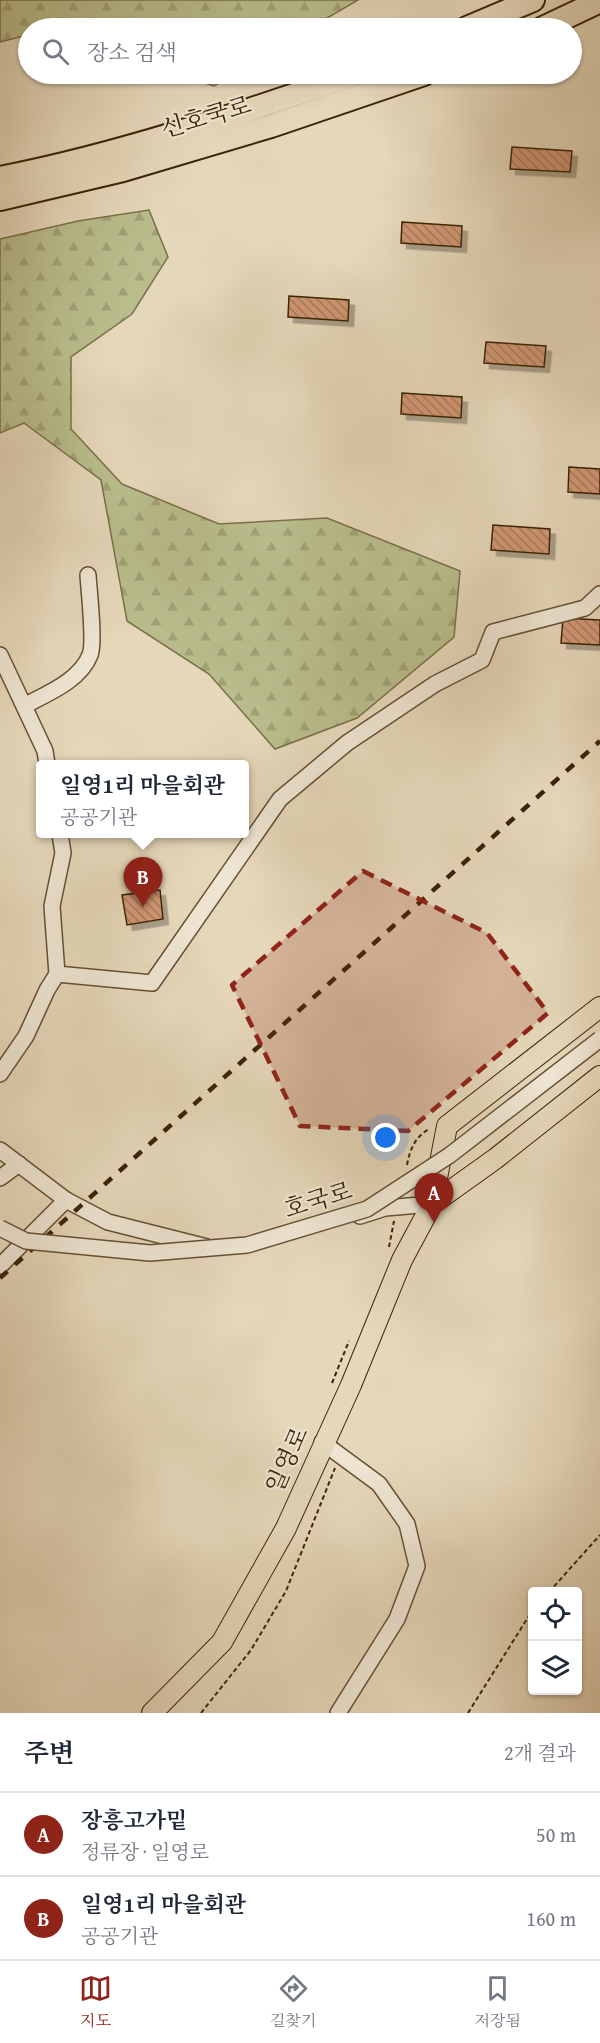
<!DOCTYPE html>
<html lang="ko">
<head>
<meta charset="utf-8">
<style>
	:root { --surface:#fff; --page:#f2f2f3; --text:#1f2937; --muted:#747a83; --line:#e0e1e3; --accent:#8f2418 }
	body { margin:0; font-family:"Gentium Book Plus","Noto Serif KR",serif; background:var(--page); color:var(--text) }
	.controls { position:absolute; right:18px; bottom:18px; display:grid; overflow:hidden; border-radius:6px; box-shadow:0 2px 4px #0004 }
	.controls button { width:54px; height:54px; display:grid; place-items:center; padding:0; border:0; border-bottom:2px solid var(--line); background:var(--surface); color:var(--text); font:30px sans-serif }
	.you { position:absolute; left:386px; top:1138px; width:21px; height:21px; margin:-15px; border:4px solid #fff; border-radius:50%; background:#1a73e8; box-shadow:0 0 0 9px #1a73e833 }
	.badge { display:grid; place-items:center; width:39px; height:39px; border-radius:50%; background:var(--accent); color:#fff; font-size:20px; font-weight:700 }
	.pin { position:absolute; translate:-50% -50px; filter:drop-shadow(0 2px 3px #0008) }
	.pin::after { content:''; position:absolute; top:32px; width:21px; height:18px; background:inherit; clip-path:polygon(0 0,100% 0,50% 100%) }
	.popup { position:absolute; left:36px; top:760px; width:213px; height:78px; box-sizing:border-box; display:grid; place-content:center; border-radius:6px; background:var(--surface); filter:drop-shadow(0 2px 4px #0005); font-size:20px; white-space:nowrap; color:var(--muted) }
	.popup b { font-size:22px; color:var(--text) }
	.popup::after { content:''; position:absolute; left:50%; top:100%; margin-left:-12px; border:12px solid transparent; border-top-color:var(--surface) }
	.list { margin:0; padding:0; list-style:none }
	h2 { display:flex; justify-content:space-between; align-items:center; height:78px; margin:0; padding:0 24px; font-size:26px }
	h2 small { font-size:20px; font-weight:400; color:var(--muted) }
	.list li { display:grid; grid-template-columns:39px 1fr auto; gap:18px; align-items:center; box-sizing:border-box; height:84px; padding:0 24px; border-top:2px solid var(--line) }
	.list b { display:block; font-size:22px; white-space:nowrap }
	.list p { margin:0; font-size:20px; white-space:nowrap; color:var(--muted) }
	.list em { font-size:20px; font-style:normal; color:var(--muted) }
	.icon { flex:none; width:33px; height:33px; fill:none; stroke:currentColor; stroke-width:2; stroke-linecap:round; stroke-linejoin:round }
	.map { position:relative; flex:none; width:600px; height:1713px; overflow:hidden }
	.search { position:absolute; background:var(--surface); box-shadow:0 2px 4px #0004; left:18px; right:18px; top:18px; height:66px; display:flex; align-items:center; gap:15px; box-sizing:border-box; padding:0 21px; border-radius:33px; color:var(--muted); font-size:22px }
	.sheet { height:246px; background:var(--surface) }
	nav { display:flex; justify-content:space-around; align-items:center; box-sizing:border-box; height:84px; border-top:2px solid var(--line); background:var(--surface); font-size:16px; color:var(--muted) }
	nav a { display:grid; justify-items:center; gap:3px }
	nav .on { color:var(--accent) }
	.map>svg:first-child { display:block }
	.forest { fill:url(#forest-firs); stroke:#7a7049; stroke-width:1.5 }
	.building { fill:url(#building-back-hatch); stroke:#3a2306; stroke-width:1.5; filter:url(#shadow) }
	.lines { fill:none; stroke-linecap:round; stroke-linejoin:round }
	.minor-casing { stroke:#655033; stroke-width:18 }
	.major-casing { stroke:#3a2306; stroke-width:22 }
	.highway-casing { stroke:#3a2306; stroke-width:26 }
	.path { stroke:#3a2306; stroke-width:2; stroke-dasharray:4.5 3; stroke-linecap:butt }
	.minor { stroke:#eee5d2; stroke-width:15 }
	.major { stroke:#e5d7b9; stroke-width:20 }
	.highway { stroke:#e5d7b9; stroke-width:22 }
	.rail { stroke:#3a2306; stroke-width:4.5; stroke-dasharray:10 10; stroke-linecap:butt }
	.minor-bridge-casing { stroke:#655033; stroke-width:18; stroke-linecap:butt }
	.minor-bridge { stroke:#eee5d2; stroke-width:15 }
	.marked { fill:#8f2418; fill-opacity:0.2; stroke:#8f2418; stroke-width:4.5; stroke-dasharray:12 8; stroke-linejoin:round }
	.labels { text-anchor:middle; stroke-width:4.5; stroke-linejoin:round; paint-order:stroke }
	.street-label { font-size:24px; fill:#3a2306; stroke:#eee5d2 }
</style>
</head>
<body>
<div class="map">
<svg width="600" height="1713" viewBox="0 0 600 1713">
	<defs>
		<pattern id="forest-firs" width="22" height="20" patternUnits="userSpaceOnUse" patternTransform="scale(1.5)"><rect width="22" height="20" fill="#b9bd8c"/><path d="M5 1l3.5 6h-7zM16 11l3.5 6h-7z" fill="#a0a277"/></pattern>
		<pattern id="building-back-hatch" width="6" height="6" patternUnits="userSpaceOnUse" patternTransform="scale(1.5)"><rect width="6" height="6" fill="#cf9672"/><path d="M-1 5l2 2M0 0l6 6M5-1l2 2" fill="none" stroke="#a97a5c"/></pattern>
		<filter id="shadow"><feDropShadow dx="5.5" dy="5.5" stdDeviation="0" flood-color="#0004"/></filter>
	</defs>
	<rect width="100%" height="100%" fill="#e5d7b9"/>
	<filter id="stains"><feTurbulence type="fractalNoise" baseFrequency=".00333" numOctaves="4"/><feColorMatrix values="0 0 0 0 .2 0 0 0 0 .09 0 0 0 0 .02 0 0 0 .5 -.17"/></filter>
	<radialGradient id="worn" r=".72"><stop offset=".6" stop-color="#630" stop-opacity="0"/><stop offset="1" stop-color="#630" stop-opacity=".3"/></radialGradient>
	<g class="forest">
		<path d="M0,0H358L310,28H28V35L0,42Z"/>
		<path d="M177,74H235L214,86Z"/>
		<path d="M149,210L168,257L132,314L71,357V429L122,484L219,524L327,518L460,571L454,637L357,718L275,749L209,674L127,621L101,480L24,423L0,433V239L78,221Z"/>
	</g>
	<g class="building">
		<path d="M512,147L572,151L570,172L510,169Z"/>
		<path d="M402,222L462,226L461,247L401,243Z"/>
		<path d="M289,296L349,300L348,321L288,317Z"/>
		<path d="M486,342L546,346L544,367L484,363Z"/>
		<path d="M402,393L462,397L461,418L401,414Z"/>
		<path d="M569,467L600,469V494L568,492Z"/>
		<path d="M493,525L550,529L549,554L491,550Z"/>
		<path d="M563,618L600,620V645L561,643Z"/>
		<path d="M160,890L163,919L127,925L122,895Z"/>
	</g>
	<g class="lines">
		<g class="minor-casing">
			<g id="minor">
				<path d="M0,655L45,751L47,764"/>
				<path d="M24,706C46,694 80,681 90,655C95,643 89,591 88,575"/>
				<path d="M60,834L63,853L52,906L57,974L152,983L280,799L347,743L435,684L482,660L493,632L585,608L600,594"/>
				<path d="M0,1074L26,1036L47,990L57,974"/>
				<path d="M0,1150L66,1200L0,1266"/>
				<path d="M0,1178L19,1164"/>
				<path d="M66,1200L108,1222L207,1247"/>
				<path d="M360,1216L385,1208L432,1204"/>
				<path d="M322,1442L379,1484L407,1524L417,1566L397,1619L338,1713"/>
			</g>
		</g>
		<g class="major-casing">
			<g id="major">
				<path d="M432,1204L495,1159L600,1076"/>
				<path d="M152,1713L222,1642L286,1528L351,1385L402,1260L432,1204L447,1126L600,1007"/>
			</g>
		</g>
		<g class="highway-casing">
			<g id="highway">
				<path d="M467,28L533,0"/>
				<path d="M543,28L600,1"/>
				<path d="M0,178C122,154 239,114 356,74"/>
				<path d="M0,199L123,170L271,126L424,74"/>
			</g>
		</g>
		<g class="path">
			<path d="M407,1165C410,1149 415,1137 429,1129"/>
			<path d="M389,1247L394,1221"/>
			<path d="M332,1383L349,1341"/>
			<path d="M549,1592L600,1535"/>
			<path d="M201,1713L251,1650L286,1591L335,1468"/>
			<path d="M468,1713L532,1611"/>
		</g>
		<use href="#minor" class="minor"/>
		<use href="#major" class="major"/>
		<use href="#highway" class="highway"/>
		<path class="rail" d="M0,1278L600,741"/>
		<g class="minor-bridge-casing">
			<path id="minor-bridge" d="M0,1228L26,1241L150,1253L247,1245L367,1209L450,1155L600,1039"/>
		</g>
		<use href="#minor-bridge" class="minor-bridge"/>
	</g>
	<path class="marked" d="M363,871L487,933L548,1013L408,1131L300,1126L232,985Z"/>
	<g class="labels">
		<g class="street-label">
			<text transform="translate(206 117) rotate(-16)" y="8">신호국로</text>
			<text transform="translate(318 1200) rotate(-17)" y="8">호국로</text>
			<text transform="translate(287 1460) rotate(-66)" y="8">일영로</text>
		</g>
	</g>
	<rect width="100%" height="100%" filter="url(#stains)"/>
	<rect width="100%" height="100%" fill="url(#worn)"/>
</svg>
<div class="controls">
<button><svg class="icon" aria-label="locate" viewBox="0 0 24 24"><circle cx="12" cy="12" r="6"/><path d="M12 2v4M12 18v4M2 12h4M18 12h4"/></svg></button>
<button><svg class="icon" aria-label="layers" viewBox="0 0 24 24"><path d="M12 4l9 5-9 5-9-5zM3 14l9 5 9-5"/></svg></button>
</div>
<div class="you"></div>
<div class="pin badge" style="left:434px;top:1223px">A</div>
<div class="pin badge" style="left:143px;top:907px">B</div>
<div class="popup"><b>일영1리 마을회관</b>공공기관</div>
<div class="search"><svg class="icon" aria-label="search" viewBox="0 0 24 24"><circle cx="10" cy="10" r="6"/><path d="M15 15l6 6"/></svg>장소 검색</div>
</div>
<section class="sheet">
<h2>주변<small>2개 결과</small></h2>
<ul class="list">
<li><span class="badge">A</span><div><b>장흥고가밑</b><p>정류장 · 일영로</p></div><em>50 m</em></li>
<li><span class="badge">B</span><div><b>일영1리 마을회관</b><p>공공기관</p></div><em>160 m</em></li>
</ul>
</section>
<nav>
<a class="on"><svg class="icon" aria-label="map" viewBox="0 0 24 24"><path d="M3 6l6-2 6 2 6-2v14l-6 2-6-2-6 2zM9 4v14M15 6v14"/></svg>지도</a>
<a><svg class="icon" aria-label="directions" viewBox="0 0 24 24"><path d="M12 3l9 9-9 9-9-9zM9 14v-3h6M13 9l2 2-2 2"/></svg>길찾기</a>
<a><svg class="icon" aria-label="saved" viewBox="0 0 24 24"><path d="M7 4h10v16l-5-4-5 4z"/></svg>저장됨</a>
</nav>
</body>
</html>
